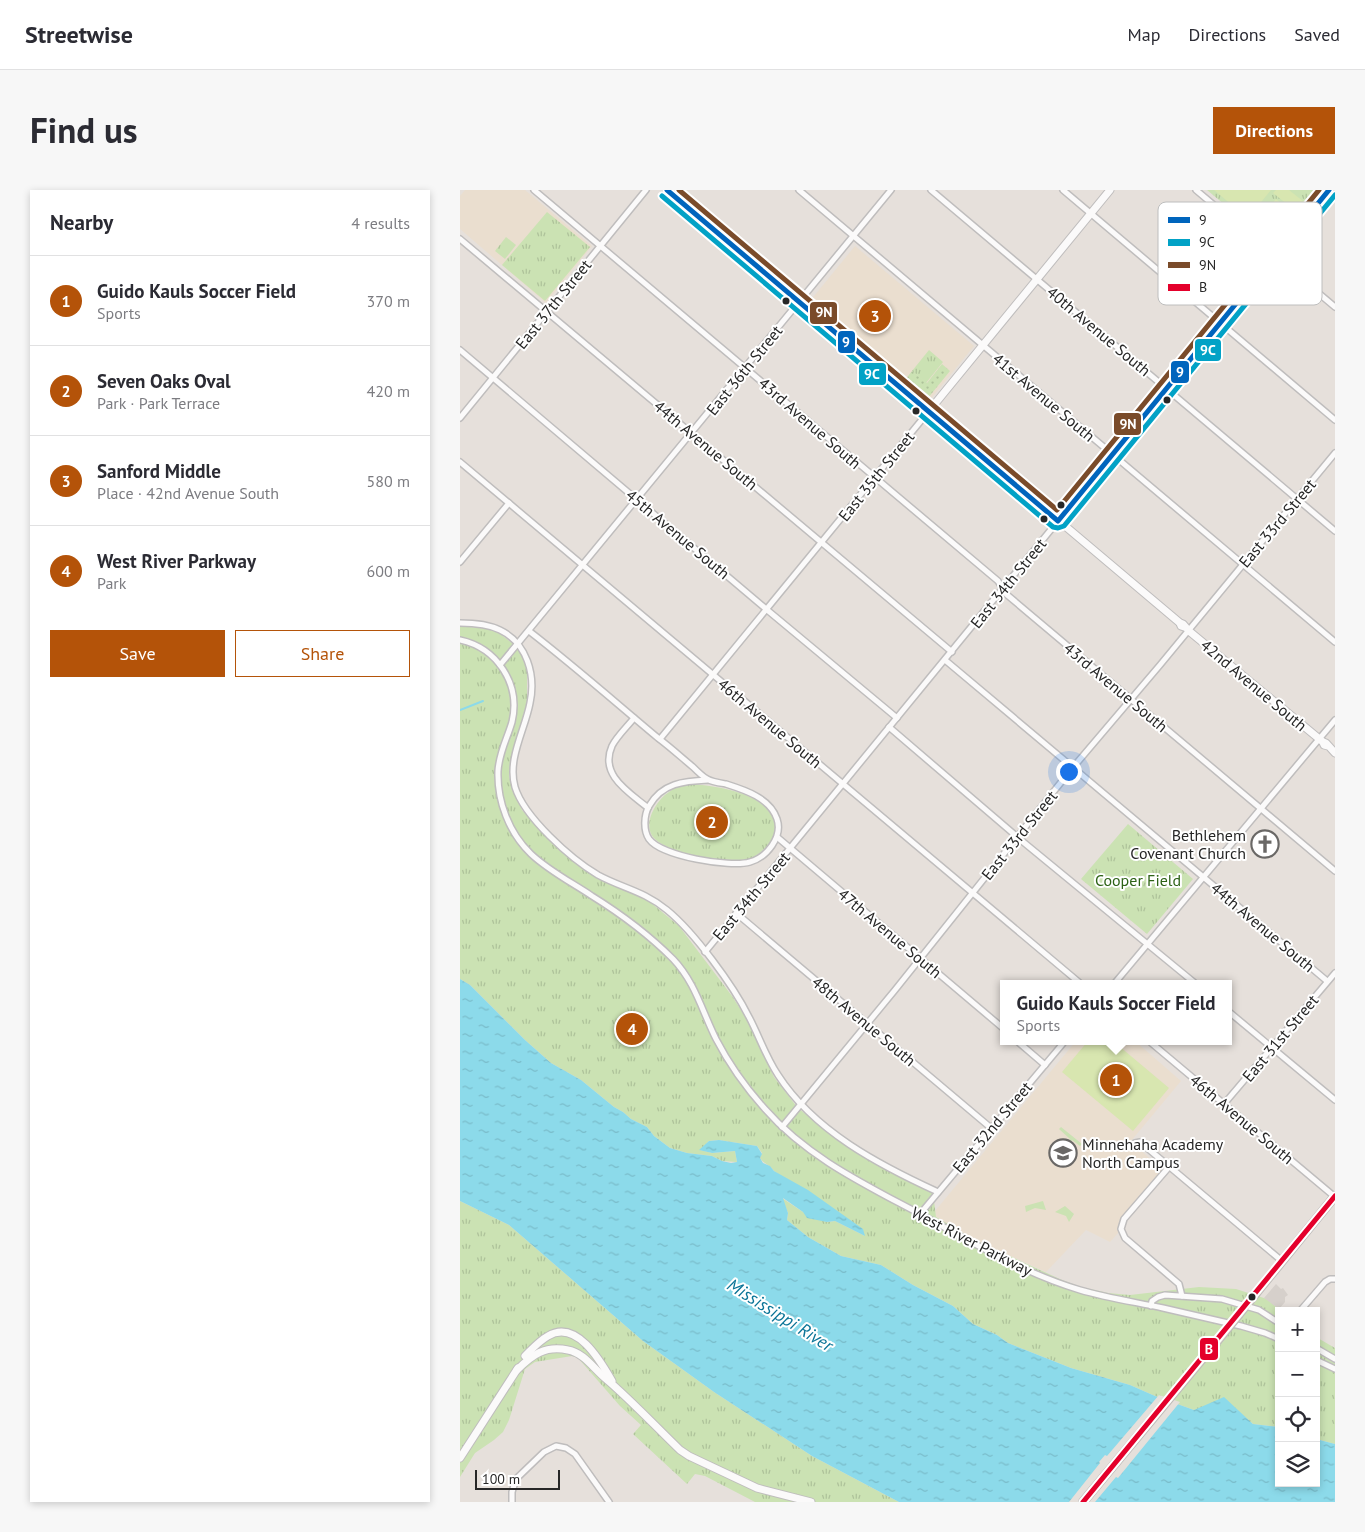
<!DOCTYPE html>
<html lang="en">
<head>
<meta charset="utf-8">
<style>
	:root { --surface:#fff; --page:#f7f7f7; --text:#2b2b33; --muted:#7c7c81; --line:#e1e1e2; --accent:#b45309 }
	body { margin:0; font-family:"PT Sans",sans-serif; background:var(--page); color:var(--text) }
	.controls { position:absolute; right:15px; bottom:15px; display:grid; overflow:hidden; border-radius:0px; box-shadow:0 2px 8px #0003 }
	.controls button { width:45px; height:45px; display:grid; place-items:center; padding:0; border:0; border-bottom:1px solid var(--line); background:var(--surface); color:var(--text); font:25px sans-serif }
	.scale { position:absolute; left:15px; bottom:12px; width:85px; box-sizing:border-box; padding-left:5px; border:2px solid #272727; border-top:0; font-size:14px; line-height:18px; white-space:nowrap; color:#272727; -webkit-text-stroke:4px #fff; paint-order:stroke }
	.you { position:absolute; left:608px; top:581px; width:18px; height:18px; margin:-12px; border:4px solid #fff; border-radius:50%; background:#1a73e8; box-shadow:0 0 0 8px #1a73e833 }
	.badge { display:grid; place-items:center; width:32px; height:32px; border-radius:50%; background:var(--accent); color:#fff; font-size:16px; font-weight:700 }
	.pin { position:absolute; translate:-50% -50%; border:2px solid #fff; box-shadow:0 1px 5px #0006 }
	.popup { position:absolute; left:540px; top:790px; width:232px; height:65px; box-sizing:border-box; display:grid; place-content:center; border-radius:0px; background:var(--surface); filter:drop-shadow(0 1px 4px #0005); font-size:16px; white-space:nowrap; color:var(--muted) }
	.popup b { font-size:19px; color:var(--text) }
	.popup::after { content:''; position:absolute; left:50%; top:100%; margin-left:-10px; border:10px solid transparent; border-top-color:var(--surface) }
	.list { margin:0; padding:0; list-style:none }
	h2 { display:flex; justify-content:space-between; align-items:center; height:65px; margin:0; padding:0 20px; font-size:21px }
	h2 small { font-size:16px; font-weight:400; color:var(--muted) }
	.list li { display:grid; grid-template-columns:32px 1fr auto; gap:15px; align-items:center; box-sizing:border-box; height:90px; padding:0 20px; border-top:1px solid var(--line) }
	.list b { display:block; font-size:19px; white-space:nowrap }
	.list p { margin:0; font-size:16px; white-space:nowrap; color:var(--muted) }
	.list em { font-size:16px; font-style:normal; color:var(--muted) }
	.actions { display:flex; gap:10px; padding:15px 20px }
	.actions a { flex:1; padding:11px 0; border:1px solid var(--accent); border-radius:0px; text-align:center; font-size:18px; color:var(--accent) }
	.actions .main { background:var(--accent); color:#fff }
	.icon { flex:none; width:28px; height:28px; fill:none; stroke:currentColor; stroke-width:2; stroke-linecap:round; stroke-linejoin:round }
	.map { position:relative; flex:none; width:875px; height:1312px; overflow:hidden; border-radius:0px }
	header { display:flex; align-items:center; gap:30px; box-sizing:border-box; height:70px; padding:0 25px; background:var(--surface); border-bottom:1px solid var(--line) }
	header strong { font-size:24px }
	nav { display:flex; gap:28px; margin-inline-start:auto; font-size:18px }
	.intro { display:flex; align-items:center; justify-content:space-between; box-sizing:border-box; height:120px; padding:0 30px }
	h1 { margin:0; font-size:35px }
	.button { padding:12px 22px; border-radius:0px; background:var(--accent); color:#fff; font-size:18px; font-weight:700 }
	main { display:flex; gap:30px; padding:0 30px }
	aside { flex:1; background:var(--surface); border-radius:0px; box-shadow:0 2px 8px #0003 }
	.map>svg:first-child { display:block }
	.education { fill:#eadecf }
	.grass { fill:#cbe2b3 }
	.park { fill:url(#park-tufts) }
	.garden { fill:url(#garden-dots) }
	.pitch { fill:#d8e6b0 }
	.plaza { fill:#d6d0cb }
	.water { fill:url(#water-ripples) }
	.pier { fill:#e6e0db }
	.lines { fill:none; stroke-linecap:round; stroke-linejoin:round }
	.stream { stroke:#8cdaea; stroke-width:2 }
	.street-casing { stroke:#bfbdbd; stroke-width:8 }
	.secondary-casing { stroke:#bfbdbd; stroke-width:9 }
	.primary-casing { stroke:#bfbcbb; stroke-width:10 }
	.street { stroke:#fbfafa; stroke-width:5 }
	.secondary { stroke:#fbfafa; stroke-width:7 }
	.primary { stroke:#e6ded1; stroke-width:8 }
	.primary-bridge-casing { stroke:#bfbcbb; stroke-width:10; stroke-linecap:butt }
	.primary-bridge { stroke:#e6ded1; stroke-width:8 }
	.bus-1-casing { stroke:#fff; stroke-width:9 }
	.bus-2-casing { stroke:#fff; stroke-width:9 }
	.bus-3-casing { stroke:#fff; stroke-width:9 }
	.bus-4-casing { stroke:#fff; stroke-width:9 }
	.bus-1 { stroke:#0065bd; stroke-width:5 }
	.bus-2 { stroke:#02a2c6; stroke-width:5 }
	.bus-3 { stroke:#7a4b2a; stroke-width:5 }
	.bus-4 { stroke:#e4002b; stroke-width:5 }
	.bus-dot { fill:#272727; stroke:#fff; stroke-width:2 }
	.labels { text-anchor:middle; stroke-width:4; stroke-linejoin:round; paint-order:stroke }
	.street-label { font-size:16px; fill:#272727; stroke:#fff }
	.poi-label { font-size:16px; fill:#272727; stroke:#fff; text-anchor:end }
	.park-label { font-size:16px; fill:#2e6317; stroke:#fff }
	.water-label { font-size:18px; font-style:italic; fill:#0a7497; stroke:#fff }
	.key { fill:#fff; stroke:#bebebe; stroke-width:1 }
	.key-label { font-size:14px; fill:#272727 }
	.line-badge { stroke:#fff; stroke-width:2 }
	.badge-label { font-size:14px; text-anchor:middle; font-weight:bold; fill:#fff }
</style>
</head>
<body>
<header>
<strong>Streetwise</strong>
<nav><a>Map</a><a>Directions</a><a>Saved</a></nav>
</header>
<div class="intro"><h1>Find us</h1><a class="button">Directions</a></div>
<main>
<aside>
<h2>Nearby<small>4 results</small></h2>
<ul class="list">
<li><span class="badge">1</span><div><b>Guido Kauls Soccer Field</b><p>Sports</p></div><em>370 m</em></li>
<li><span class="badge">2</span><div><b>Seven Oaks Oval</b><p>Park · Park Terrace</p></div><em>420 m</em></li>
<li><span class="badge">3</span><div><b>Sanford Middle</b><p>Place · 42nd Avenue South</p></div><em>580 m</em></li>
<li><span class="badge">4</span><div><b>West River Parkway</b><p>Park</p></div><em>600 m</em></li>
</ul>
<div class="actions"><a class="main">Save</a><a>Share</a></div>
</aside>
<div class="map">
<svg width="875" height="1312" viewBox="0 0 875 1312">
	<defs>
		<pattern id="park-tufts" width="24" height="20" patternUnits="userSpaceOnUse" patternTransform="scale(1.25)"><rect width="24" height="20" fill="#cbe2b3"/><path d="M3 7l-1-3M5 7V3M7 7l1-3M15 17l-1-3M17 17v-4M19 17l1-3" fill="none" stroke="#aec29a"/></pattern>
		<pattern id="garden-dots" width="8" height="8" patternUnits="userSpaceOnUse" patternTransform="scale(1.25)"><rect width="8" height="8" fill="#cbe2b3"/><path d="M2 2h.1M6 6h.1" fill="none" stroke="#aec29a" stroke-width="1.8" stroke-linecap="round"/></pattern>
		<pattern id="water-ripples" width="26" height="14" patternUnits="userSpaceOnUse" patternTransform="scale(1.25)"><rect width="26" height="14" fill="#8cdaea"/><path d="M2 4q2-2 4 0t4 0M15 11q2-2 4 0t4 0" fill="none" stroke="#79bbc9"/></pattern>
	</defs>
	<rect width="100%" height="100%" fill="#e6e0db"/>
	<g class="education">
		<path d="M5,0H65L132,56L86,113L0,39V6Z"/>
		<path d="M395,56L514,156L469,211L350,111Z"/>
		<path d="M616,851H675L721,891L671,951L702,980L659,1032L658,1043L650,1052L626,1040L586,1082L517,1051L476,1027L475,1021Z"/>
	</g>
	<g class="grass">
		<path d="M601,937L622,954L620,956L612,950L607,963L602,961L610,949L599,939Z"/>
		<path d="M583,1011L586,1020L575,1018L566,1022L565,1016Z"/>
		<path d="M605,1016L614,1024L609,1032L606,1026L595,1022Z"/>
	</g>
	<g class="park">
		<path d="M747,0H859L814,56Z"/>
		<path d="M87,22L130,57L85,111L42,75Z"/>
		<path d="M46,47L56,55L45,69L35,61Z"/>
		<path d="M469,160L483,172L466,193L452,181Z"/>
		<path d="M0,436L28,439L39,443L56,456L63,468L67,482V512L50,574L49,586L52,598L62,620L91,651L120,677L138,688L190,712L219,736L272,806L286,828L314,887L337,917L365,940L407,969L473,1003L476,1027L517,1051L602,1090L621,1097L648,1103L670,1105L739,1097L776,1099L807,1109L821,1121H819V1237L793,1234L770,1214L734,1220L695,1206L670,1195L611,1178L548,1153L537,1145L513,1134L493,1116L453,1095L421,1075L381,1066L348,1047L327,1030L328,1023L322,1008L343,1022L367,1032L375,1031L405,1046L314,981C310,975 304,974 300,968L302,963L297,956L259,950L249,951L240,960L252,963L275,961L277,972L262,971L252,966L227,963L210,958L194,946L187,937L171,929L163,922L154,917L121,890L91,873L65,850L10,795L0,789Z"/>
		<path d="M234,594C259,597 303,602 314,630C317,639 315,647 309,654C303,661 293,670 284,670C259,671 216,666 196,650C180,637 196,610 209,602C216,596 225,595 234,594Z"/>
		<path d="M668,634L733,689L687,744L621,689Z"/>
		<path d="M0,1011L49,1035L183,1151L254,1202L352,1266L439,1312H295L245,1286L235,1284L227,1294L173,1244L181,1235L160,1216L118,1168L112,1166L75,1172L65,1179L49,1230L43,1242L34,1250L15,1263L0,1287Z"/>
		<path d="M856,1147L875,1158V1254L856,1249Z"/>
	</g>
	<path class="garden" d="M482,174L490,181L468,208L445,190L452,181L467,193Z"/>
	<g class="pitch">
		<path d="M754,0H811L793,22H790L786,27Z"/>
		<path d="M816,0H829L844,12L837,22L813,3Z"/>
		<path d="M816,9L831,22L825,29L810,16Z"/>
		<path d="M808,19L823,31L817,38L802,26Z"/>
		<path d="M628,851H653L709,898L673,941L602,882Z"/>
	</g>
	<path class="plaza" d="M816,1094L821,1099L823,1098L828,1105L825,1107V1112L819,1119L804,1108Z"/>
	<path class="water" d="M0,789L10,795L65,850L91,873L121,890L154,917L163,922L171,929L187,937L194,946L210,958L227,963L252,966L262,971L271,973L277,972L275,961L252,963L239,960L249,951L259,950L297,956L302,964L300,968L303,973L310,976L314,981L348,1000L403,1039L405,1046L375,1031L367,1032L347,1028L343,1022L323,1008L328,1023L327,1030L348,1047L381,1066L421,1075L453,1095L493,1116L513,1134L537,1145L548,1153L611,1178L670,1195L695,1206L734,1220L764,1207L793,1234L819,1237V1293H856V1249L875,1254V1312H439L352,1266L254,1202L183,1151L49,1035L0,1011Z"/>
	<path class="pier" d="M699,1205L720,1212L658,1288L656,1287L635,1312H609L640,1273L639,1272L645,1265L647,1266Z"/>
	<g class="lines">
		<path class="stream" d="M0,520L23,511"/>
		<g class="street-casing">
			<g id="street">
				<path d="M74,0L538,391L546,404L875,681"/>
				<path d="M339,0L875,452"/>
				<path d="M471,0L875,341"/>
				<path d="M603,0L875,230"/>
				<path d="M736,0L875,117"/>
				<path d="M0,49L492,462"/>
				<path d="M0,160L306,419L437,528"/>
				<path d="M0,228L186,0"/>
				<path d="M0,272L621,794"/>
				<path d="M0,372L49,313"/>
				<path d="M0,433C13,433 28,434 40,440C67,453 76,485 70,513C65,540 47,569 55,597C64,627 111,669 138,685C162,698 184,701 207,720C234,742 273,795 289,827C299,846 306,867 318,885C354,941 419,975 478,1002"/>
				<path d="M69,441C113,475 155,512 198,548C210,557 221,567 233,577C237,581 242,586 247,589C252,592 260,593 266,594C285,600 310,608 317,629C323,647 307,667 290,672C270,678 201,666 189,649C183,640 184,625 189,616C202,593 224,591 248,590"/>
				<path d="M0,450C37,458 61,494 52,532C47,549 39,563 38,581C37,611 49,643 71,664C89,681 111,692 132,706C161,724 189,745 213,769C235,792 242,821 256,849C269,874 286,898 305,919C347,967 404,994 460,1024C512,1052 563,1083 620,1100C647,1108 675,1112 703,1118C729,1124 755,1130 781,1136L805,1143L819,1149"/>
				<path d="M485,470L867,791"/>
				<path d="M40,475L431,0"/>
				<path d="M174,528C167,537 157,546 152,556C139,585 169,602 188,618"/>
				<path d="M429,537L562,651L736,794"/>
				<path d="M200,549L469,221"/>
				<path d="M317,647L544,839"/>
				<path d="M276,723L531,938"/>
				<path d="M245,762L598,331"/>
				<path d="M654,794L875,530"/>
				<path d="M768,821L875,910"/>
				<path d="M557,851L585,875"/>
				<path d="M689,851L875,1007"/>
				<path d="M764,914L875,783"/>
				<path d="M322,937L435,800L610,581L700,475L875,263"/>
				<path d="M675,953L680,952L822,1071"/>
				<path d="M709,977L664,1029L661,1039L665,1048L719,1094L722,1106"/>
				<path d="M460,1024L605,851"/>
				<path d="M691,1116L692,1111L698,1107L705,1105L762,1109L799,1120L819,1133"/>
				<path d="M840,1121L865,1092L870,1089H875"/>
				<path d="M856,1158L875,1169"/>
				<path d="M856,1170L875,1179"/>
				<path d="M52,1312V1302L56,1289L84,1262L96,1256L106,1258L115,1264L149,1312"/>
			</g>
		</g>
		<g class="secondary-casing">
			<g id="secondary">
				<path d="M207,0L720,433"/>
				<path d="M469,221L650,0"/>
				<path d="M598,331L869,0"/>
				<path d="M724,437L721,436L720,433L723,434L729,441L863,552"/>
				<path d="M868,556L864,555L863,552L866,553L875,563"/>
				<path d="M65,1166C72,1159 79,1151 88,1146C116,1129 140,1170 152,1191"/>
				<path d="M57,1180C72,1165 85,1155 108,1160C124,1163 133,1178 145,1188C171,1210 195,1236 220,1260L229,1266L297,1298L351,1312"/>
				<path d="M0,1268L58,1178"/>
			</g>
		</g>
		<g class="primary-casing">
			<g id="primary">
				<path d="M779,1124L875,1006"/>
				<path d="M623,1312L757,1151"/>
			</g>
		</g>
		<use href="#street" class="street"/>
		<use href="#secondary" class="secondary"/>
		<use href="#primary" class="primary"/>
		<g class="primary-bridge-casing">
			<path id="primary-bridge" d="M757,1151L779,1124"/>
		</g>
		<use href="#primary-bridge" class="primary-bridge"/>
		<g class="bus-1-casing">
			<path id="bus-1" d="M207,0L598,331L869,0"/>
		</g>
		<g class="bus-2-casing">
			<path id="bus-2" d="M202,6L593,337L598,338L604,336L875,5"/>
		</g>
		<g class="bus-3-casing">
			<path id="bus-3" d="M219,0L597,320L859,0"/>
		</g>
		<g class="bus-4-casing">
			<path id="bus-4" d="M623,1312L875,1006"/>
		</g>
		<use href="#bus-1" class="bus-1"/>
		<use href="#bus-2" class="bus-2"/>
		<use href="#bus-3" class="bus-3"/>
		<use href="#bus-4" class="bus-4"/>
	</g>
	<defs>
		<g id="church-ring" transform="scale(1.4375)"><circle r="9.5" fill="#fff" stroke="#6a6866" stroke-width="1.5"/><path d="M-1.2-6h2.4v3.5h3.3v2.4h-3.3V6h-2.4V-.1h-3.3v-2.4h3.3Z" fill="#6a6866"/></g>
		<g id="school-ring" transform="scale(1.4375)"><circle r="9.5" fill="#fff" stroke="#6a6866" stroke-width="1.5"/><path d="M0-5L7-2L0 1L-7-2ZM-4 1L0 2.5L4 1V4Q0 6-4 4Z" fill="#6a6866"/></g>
	</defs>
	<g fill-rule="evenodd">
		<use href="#church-ring" x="805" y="654"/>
		<use href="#school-ring" x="603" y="963"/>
	</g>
	<g class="bus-dot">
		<circle cx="326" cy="111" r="4.5"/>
		<circle cx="707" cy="210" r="4.5"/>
		<circle cx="456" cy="221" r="4.5"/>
		<circle cx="601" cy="315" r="4.5"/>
		<circle cx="584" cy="329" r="4.5"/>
		<circle cx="792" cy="1107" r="4.5"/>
	</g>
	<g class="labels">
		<g class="street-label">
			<text transform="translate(93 114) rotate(-51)" y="6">East 37th Street</text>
			<text transform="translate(639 141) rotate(40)" y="6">40th Avenue South</text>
			<text transform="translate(284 180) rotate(-51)" y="6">East 36th Street</text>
			<text transform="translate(584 207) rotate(40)" y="6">41st Avenue South</text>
			<text transform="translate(350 233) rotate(41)" y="6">43rd Avenue South</text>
			<text transform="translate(246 255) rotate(40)" y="6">44th Avenue South</text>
			<text transform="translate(416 286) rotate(-51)" y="6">East 35th Street</text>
			<text transform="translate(817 333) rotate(-50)" y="6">East 33rd Street</text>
			<text transform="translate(218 344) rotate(40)" y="6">45th Avenue South</text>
			<text transform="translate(548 393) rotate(-51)" y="6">East 34th Street</text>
			<text transform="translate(794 495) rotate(40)" y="6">42nd Avenue South</text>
			<text transform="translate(656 497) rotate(40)" y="6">43rd Avenue South</text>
			<text transform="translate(310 533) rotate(40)" y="6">46th Avenue South</text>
			<text transform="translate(559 645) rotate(-51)" y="6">East 33rd Street</text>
			<text transform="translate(291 706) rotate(-50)" y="6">East 34th Street</text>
			<text transform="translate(803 737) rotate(40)" y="6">44th Avenue South</text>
			<text transform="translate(430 743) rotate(40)" y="6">47th Avenue South</text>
			<text transform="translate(404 831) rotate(40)" y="6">48th Avenue South</text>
			<text transform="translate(820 848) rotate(-50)" y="6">East 31st Street</text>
			<text transform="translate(782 929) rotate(40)" y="6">46th Avenue South</text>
			<text transform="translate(532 937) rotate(-50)" y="6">East 32nd Street</text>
			<text transform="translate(512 1051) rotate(27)" y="6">West River Parkway</text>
		</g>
		<g class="poi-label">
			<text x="786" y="651">Bethlehem<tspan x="786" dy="18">Covenant Church</tspan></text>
			<text x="622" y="960" text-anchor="start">Minnehaha Academy<tspan x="622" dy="18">North Campus</tspan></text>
		</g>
		<g class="park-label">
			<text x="678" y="696">Cooper Field</text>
		</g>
		<g class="water-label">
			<text transform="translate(320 1125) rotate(32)" y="6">Mississippi River</text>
		</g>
	</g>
	<rect x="698" y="12" width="164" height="103" rx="8" class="key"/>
	<rect x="708" y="27" width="22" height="6" fill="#0065bd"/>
	<rect x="708" y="49" width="22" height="7" fill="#02a2c6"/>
	<rect x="708" y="72" width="22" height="6" fill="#7a4b2a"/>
	<rect x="708" y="94" width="22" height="7" fill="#e4002b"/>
	<g class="key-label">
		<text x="739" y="35">9</text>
		<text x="739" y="57">9C</text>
		<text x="739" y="80">9N</text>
		<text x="739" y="102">B</text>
	</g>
	<g class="line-badge">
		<rect x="349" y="111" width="29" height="24" rx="5" fill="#7a4b2a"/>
		<rect x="377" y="140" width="19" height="24" rx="5" fill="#0065bd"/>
		<rect x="734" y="148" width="28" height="24" rx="5" fill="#02a2c6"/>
		<rect x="710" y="170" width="20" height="24" rx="5" fill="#0065bd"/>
		<rect x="398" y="172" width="29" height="24" rx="5" fill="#02a2c6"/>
		<rect x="653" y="222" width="29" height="24" rx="5" fill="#7a4b2a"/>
		<rect x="739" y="1147" width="20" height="24" rx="5" fill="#e4002b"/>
	</g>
	<g class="badge-label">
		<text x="364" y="127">9N</text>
		<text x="386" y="157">9</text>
		<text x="748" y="165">9C</text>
		<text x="720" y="187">9</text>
		<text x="412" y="189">9C</text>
		<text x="668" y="239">9N</text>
		<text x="749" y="1164">B</text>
	</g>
</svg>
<div class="controls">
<button>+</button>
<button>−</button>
<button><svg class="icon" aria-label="locate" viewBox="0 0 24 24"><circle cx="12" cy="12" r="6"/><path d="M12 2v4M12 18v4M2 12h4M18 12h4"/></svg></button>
<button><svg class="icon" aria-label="layers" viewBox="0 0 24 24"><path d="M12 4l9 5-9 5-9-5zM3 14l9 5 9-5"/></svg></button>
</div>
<div class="scale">100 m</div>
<div class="you"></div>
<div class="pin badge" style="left:656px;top:890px">1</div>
<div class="popup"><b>Guido Kauls Soccer Field</b>Sports</div>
<div class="pin badge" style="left:252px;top:632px">2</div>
<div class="pin badge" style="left:415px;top:126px">3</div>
<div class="pin badge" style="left:172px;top:839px">4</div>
</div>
</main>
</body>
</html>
